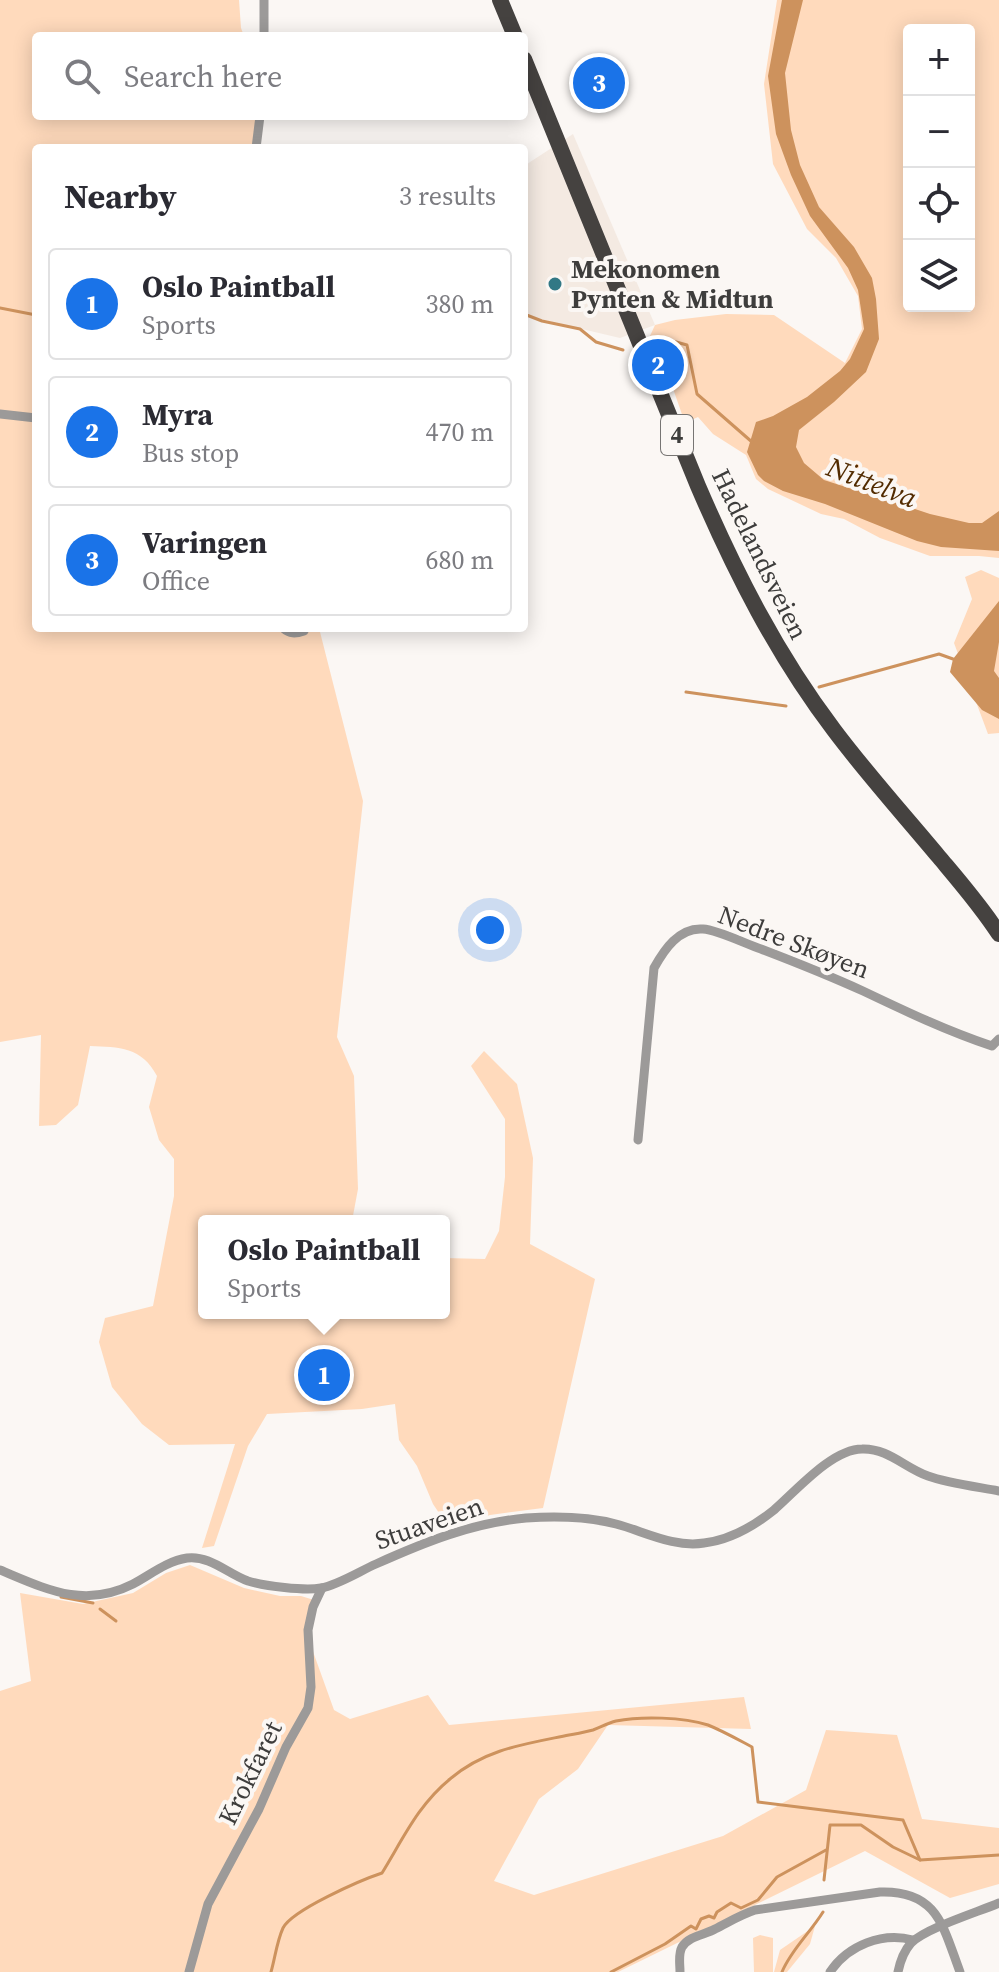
<!DOCTYPE html>
<html lang="en">
<head>
<meta charset="utf-8">
<style>
	:root { --surface:#fff; --page:#f7f7f7; --text:#2b2b33; --muted:#7c7c81; --line:#e1e1e2; --accent:#1a73e8 }
	body { margin:0; font-family:"Source Serif 4",serif; background:var(--page); color:var(--text) }
	.controls { position:absolute; right:24px; top:24px; display:grid; overflow:hidden; border-radius:8px; box-shadow:0 4px 20px #0003 }
	.controls button { width:72px; height:72px; display:grid; place-items:center; padding:0; border:0; border-bottom:2px solid var(--line); background:var(--surface); color:var(--text); font:40px sans-serif }
	.you { position:absolute; left:490px; top:930px; width:28px; height:28px; margin:-20px; border:6px solid #fff; border-radius:50%; background:#1a73e8; box-shadow:0 0 0 12px #1a73e833 }
	.badge { display:grid; place-items:center; width:52px; height:52px; border-radius:50%; background:var(--accent); color:#fff; font-size:26px; font-weight:700 }
	.pin { position:absolute; translate:-50% -50%; border:4px solid #fff; box-shadow:0 2px 8px #0006 }
	.popup { position:absolute; left:198px; top:1215px; width:252px; height:104px; box-sizing:border-box; display:grid; place-content:center; border-radius:8px; background:var(--surface); filter:drop-shadow(0 2px 6px #0005); font-size:26px; white-space:nowrap; color:var(--muted) }
	.popup b { font-size:30px; color:var(--text) }
	.popup::after { content:''; position:absolute; left:50%; top:100%; margin-left:-16px; border:16px solid transparent; border-top-color:var(--surface) }
	.list { margin:0; padding:0; list-style:none }
	h2 { display:flex; justify-content:space-between; align-items:center; height:104px; margin:0; padding:0 32px; font-size:34px }
	h2 small { font-size:26px; font-weight:400; color:var(--muted) }
	.list li { display:grid; grid-template-columns:52px 1fr auto; gap:24px; align-items:center; box-sizing:border-box; height:112px; margin:0 16px 16px; padding:0 16px; border:2px solid var(--line); border-radius:8px }
	.list b { display:block; font-size:30px; white-space:nowrap }
	.list p { margin:0; font-size:26px; white-space:nowrap; color:var(--muted) }
	.list em { font-size:26px; font-style:normal; color:var(--muted) }
	.icon { flex:none; width:44px; height:44px; fill:none; stroke:currentColor; stroke-width:2; stroke-linecap:round; stroke-linejoin:round }
	.map { position:relative; flex:none; width:999px; height:1972px; overflow:hidden }
	.search { position:absolute; background:var(--surface); box-shadow:0 4px 20px #0003; left:32px; top:32px; width:496px; height:88px; display:flex; align-items:center; gap:20px; box-sizing:border-box; padding:0 28px; border-radius:8px; color:var(--muted); font-size:30px }
	.panel { position:absolute; background:var(--surface); box-shadow:0 4px 20px #0003; left:32px; top:144px; width:496px; height:488px; border-radius:8px }
	.map>svg:first-child { display:block }
	.built { fill:#f4eae2 }
	.green { fill:#ffdabc; fill-rule:evenodd }
	.water { fill:#cd925d }
	.lines { fill:none; stroke-linecap:round; stroke-linejoin:round }
	.stream { stroke:#cd925d; stroke-width:3 }
	.minor { stroke:#9c9a99; stroke-width:9 }
	.trunk { stroke:#454240; stroke-width:16 }
	.poi-dot { fill:#327885; stroke:#fbf7f4; stroke-width:3 }
	.labels { text-anchor:middle; stroke-width:8; stroke-linejoin:round; paint-order:stroke }
	.shield { fill:#fbf7f4; stroke:#777573; stroke-width:2 }
	.shield-label { font-size:24px; font-weight:bold; fill:#3e3d3c }
	.poi-label { font-size:26px; font-weight:bold; fill:#3e3d3c; stroke:#fbf7f4; text-anchor:start }
	.street-label { font-size:26px; fill:#3e3d3c; stroke:#fbf7f4 }
	.water-label { font-size:28px; font-style:italic; fill:#522b00; stroke:#fbf7f4 }
</style>
</head>
<body>
<div class="map">
<svg width="999" height="1972" viewBox="0 0 999 1972">
	<rect width="100%" height="100%" fill="#fbf7f4"/>
	<path class="built" d="M573,134L655,325L620,338L527,316L524,308V166Z"/>
	<g class="green">
		<path d="M0,0H239L241,28L244,36H36V116H260L256,148H36V628H319L363,801L337,1037L354,1076L358,1189L352,1221H204V1313H444V1258L485,1259L499,1231L505,1177V1119L471,1066L484,1051L517,1084L533,1158L530,1244L595,1279L543,1508L490,1515L449,1528L433,1504L417,1466L399,1440L395,1404L362,1409L267,1414L248,1446L214,1546L202,1548L235,1444L169,1445L142,1424L112,1387L99,1342L105,1318L153,1306L174,1196V1159L159,1140L149,1107L157,1076C142,1047 119,1047 90,1046L78,1105L56,1125L39,1126L41,1035L0,1042Z"/>
		<path d="M777,0H999V558L979,556H930L880,538L844,519L821,514L768,489L756,479L746,455L713,434L698,417L685,423L662,357L651,344L650,336L655,325L675,320L726,314L774,315L845,363L862,329L858,296L836,258L807,229L773,164L764,84ZM909,30H969V306H909Z"/>
		<path d="M981,570L999,578V733L988,734L954,643L972,599L965,577Z"/>
		<path d="M190,1565L244,1588L280,1596H301L314,1600L311,1646L334,1710L350,1719L428,1695L449,1725L744,1697L751,1729L608,1725L578,1769L539,1799L494,1881L534,1895L723,1836L806,1790L826,1730L897,1735L922,1819L999,1828V1884L950,1898L865,1851L618,1972H0V1691L31,1681L20,1593L83,1604L133,1593L166,1573Z"/>
		<path d="M815,1926L810,1944L787,1972H774L780,1950Z"/>
		<path d="M760,1935L773,1938V1972H754L753,1938Z"/>
	</g>
	<g class="water">
		<path d="M782,0H803L785,73L791,130L800,165L819,207L854,247L872,278L876,299L879,339L866,372L834,402L799,430L796,447L804,463L824,480L852,489L882,491L906,506L930,514L969,523H982L999,511V551L941,547L917,541L825,504L783,491L764,481L758,475L747,452L756,422L773,416L807,397L840,371L850,359L864,329L858,290L848,268L810,216L791,175L776,134L768,76Z"/>
		<path d="M999,601V642L994,671L999,678V719L982,710L950,672L953,659Z"/>
	</g>
	<g class="lines">
		<g class="stream">
			<path d="M0,308L36,315"/>
			<path d="M524,314L542,321L580,329L596,342L623,350"/>
			<path d="M650,340H669L687,345L697,394L752,442"/>
			<path d="M819,687L939,654L953,659"/>
			<path d="M686,692L786,706"/>
			<path d="M61,1597L93,1603"/>
			<path d="M100,1609L116,1621"/>
			<path d="M824,1880L830,1825H861L893,1847L920,1860L999,1855"/>
			<path d="M271,1972C275,1958 277,1941 283,1928C292,1910 361,1880 382,1873C403,1839 418,1805 450,1779C485,1749 525,1744 569,1735C577,1734 585,1732 593,1730C601,1727 608,1723 616,1721C641,1716 683,1717 708,1725C723,1731 737,1739 752,1747L758,1802L903,1820L920,1860"/>
			<path d="M611,1972L665,1944L691,1926L696,1929L701,1919L709,1916L714,1918L717,1912L731,1903L741,1908L758,1900L777,1877L826,1850"/>
			<path d="M782,1972C791,1950 810,1933 823,1912"/>
		</g>
		<g class="minor">
			<path d="M264,36V0"/>
			<path d="M256,148L260,116"/>
			<path d="M0,414L36,418"/>
			<path d="M283,628C290,634 295,634 304,631L305,628"/>
			<path d="M638,1140L654,968C664,950 679,927 703,929C718,930 746,944 761,949C795,962 830,976 863,991C905,1011 947,1031 992,1046L999,1039"/>
			<path d="M0,1570C46,1589 84,1609 133,1584C150,1575 167,1561 187,1558C210,1555 228,1574 248,1581C265,1586 304,1591 321,1588C338,1585 360,1571 376,1564C425,1542 472,1523 526,1518C556,1516 586,1516 616,1524C643,1531 674,1548 704,1543C729,1540 754,1526 774,1510C796,1491 832,1449 862,1449C888,1448 905,1468 928,1476C947,1483 978,1487 999,1491"/>
			<path d="M189,1972L208,1904L259,1809L286,1747L308,1708L311,1687L308,1630L313,1607L322,1588"/>
			<path d="M680,1972C680,1964 678,1954 682,1947C689,1936 704,1935 715,1929C729,1922 740,1915 755,1910L880,1892C938,1890 943,1927 960,1972"/>
			<path d="M830,1972C848,1945 882,1932 913,1940"/>
			<path d="M898,1972C900,1962 904,1951 911,1943C926,1928 978,1912 999,1903"/>
		</g>
		<g class="trunk">
			<path d="M500,0L515,36"/>
			<path d="M524,59L698,486C735,572 777,655 834,730C867,774 904,815 939,857C960,882 981,906 999,934"/>
		</g>
	</g>
	<circle class="poi-dot" cx="555" cy="284" r="8"/>
	<g class="labels">
		<rect class="shield" x="661" y="415" width="32" height="40" rx="6"/>
		<g class="shield-label">
			<text x="677" y="443">4</text>
		</g>
		<g class="poi-label">
			<text x="571" y="278">Mekonomen<tspan x="571" dy="30">Pynten &amp; Midtun</tspan></text>
		</g>
		<g class="street-label">
			<text transform="translate(760 554) rotate(64)" y="9">Hadelandsveien</text>
			<text transform="translate(794 942) rotate(21)" y="9">Nedre Skøyen</text>
			<text transform="translate(429 1523) rotate(-19)" y="9">Stuaveien</text>
			<text transform="translate(250 1773) rotate(-64)" y="9">Krokfaret</text>
		</g>
		<g class="water-label">
			<text transform="translate(872 482) rotate(21)" y="10">Nittelva</text>
		</g>
	</g>
</svg>
<div class="controls">
<button>+</button>
<button>−</button>
<button><svg class="icon" aria-label="locate" viewBox="0 0 24 24"><circle cx="12" cy="12" r="6"/><path d="M12 2v4M12 18v4M2 12h4M18 12h4"/></svg></button>
<button><svg class="icon" aria-label="layers" viewBox="0 0 24 24"><path d="M12 4l9 5-9 5-9-5zM3 14l9 5 9-5"/></svg></button>
</div>
<div class="you"></div>
<div class="pin badge" style="left:324px;top:1375px">1</div>
<div class="popup"><b>Oslo Paintball</b>Sports</div>
<div class="pin badge" style="left:658px;top:365px">2</div>
<div class="pin badge" style="left:599px;top:83px">3</div>
<div class="search"><svg class="icon" aria-label="search" viewBox="0 0 24 24"><circle cx="10" cy="10" r="6"/><path d="M15 15l6 6"/></svg>Search here</div>
<section class="panel">
<h2>Nearby<small>3 results</small></h2>
<ul class="list">
<li><span class="badge">1</span><div><b>Oslo Paintball</b><p>Sports</p></div><em>380 m</em></li>
<li><span class="badge">2</span><div><b>Myra</b><p>Bus stop</p></div><em>470 m</em></li>
<li><span class="badge">3</span><div><b>Varingen</b><p>Office</p></div><em>680 m</em></li>
</ul>
</section>
</div>
</body>
</html>
